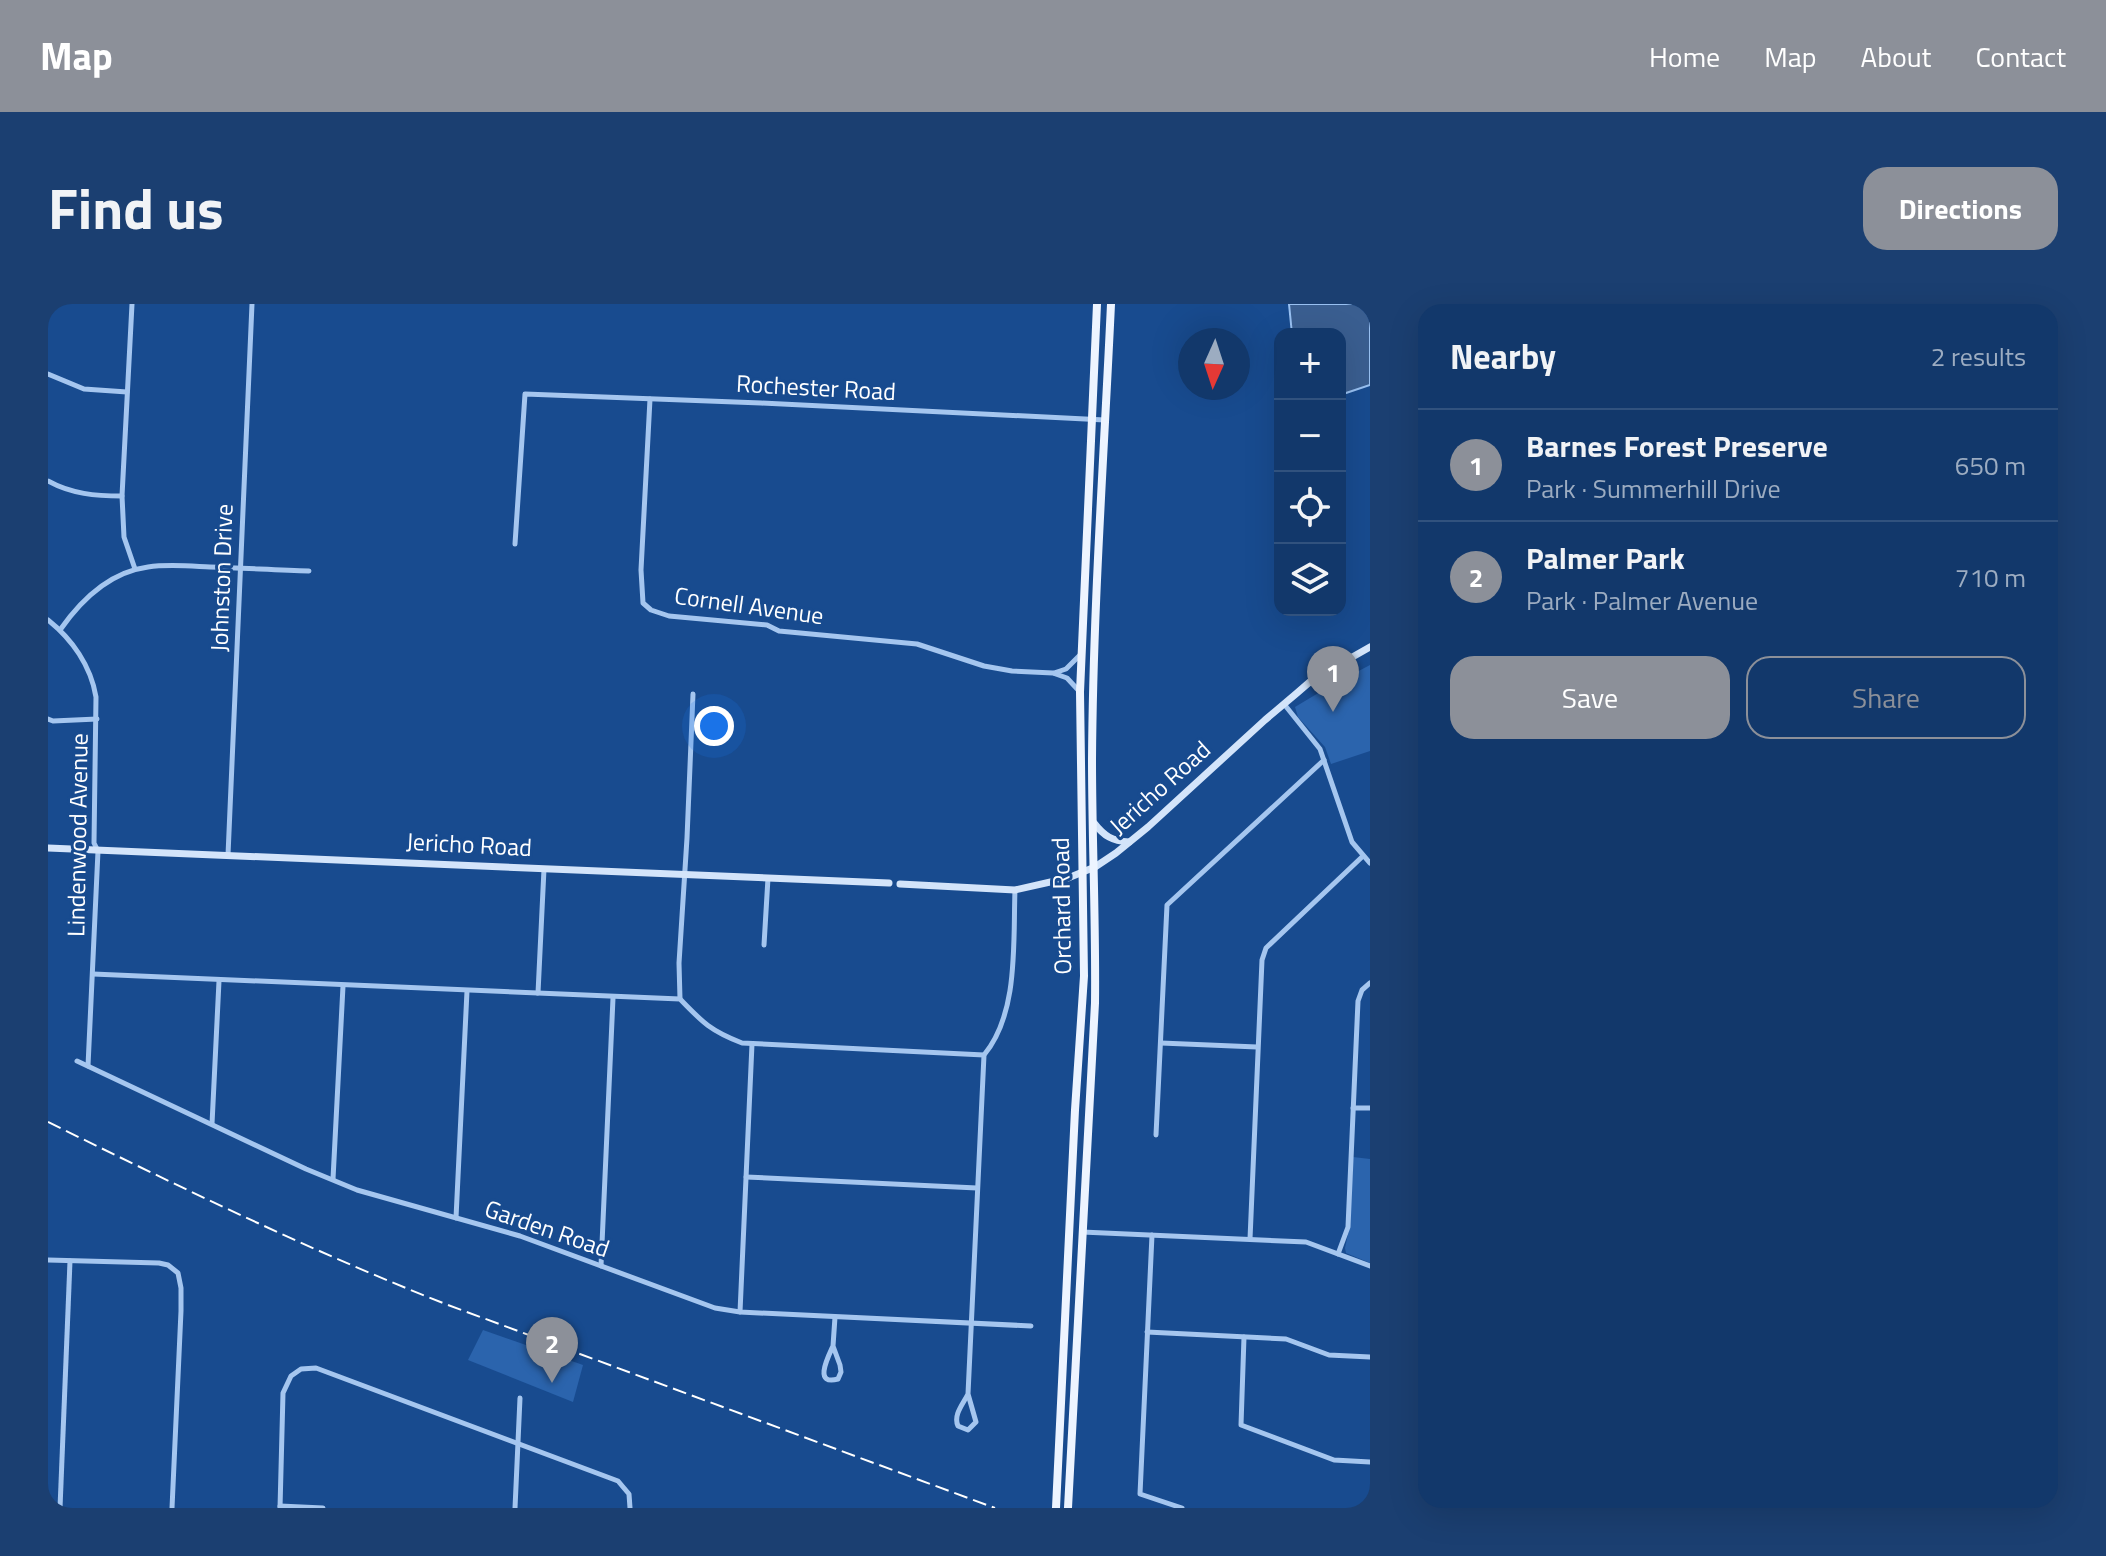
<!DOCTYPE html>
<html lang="en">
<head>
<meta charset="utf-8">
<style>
	:root { --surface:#12386b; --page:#1b3f71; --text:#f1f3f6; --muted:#9cacc1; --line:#31527e; --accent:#8c9099 }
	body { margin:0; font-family:"Titillium Web",sans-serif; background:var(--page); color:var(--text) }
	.controls { position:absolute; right:24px; top:24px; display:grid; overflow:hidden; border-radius:16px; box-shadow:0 8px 32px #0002 }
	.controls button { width:72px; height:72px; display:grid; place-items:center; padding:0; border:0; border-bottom:2px solid var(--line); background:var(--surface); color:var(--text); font:40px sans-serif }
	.compass { position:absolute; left:1130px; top:24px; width:72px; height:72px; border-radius:50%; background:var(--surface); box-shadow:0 8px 32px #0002; rotate:183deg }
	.you { position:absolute; left:666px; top:422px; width:28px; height:28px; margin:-20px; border:6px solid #fff; border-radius:50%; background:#1a73e8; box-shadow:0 0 0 12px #1a73e833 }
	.badge { display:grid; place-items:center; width:52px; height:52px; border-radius:50%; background:var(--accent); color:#fff; font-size:26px; font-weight:700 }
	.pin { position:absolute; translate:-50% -66px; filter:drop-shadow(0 2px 4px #0008) }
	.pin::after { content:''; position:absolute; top:42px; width:28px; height:24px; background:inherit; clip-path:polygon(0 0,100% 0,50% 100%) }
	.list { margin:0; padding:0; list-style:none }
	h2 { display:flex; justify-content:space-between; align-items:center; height:104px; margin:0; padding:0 32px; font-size:34px }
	h2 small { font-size:26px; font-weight:400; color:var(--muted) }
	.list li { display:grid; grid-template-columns:52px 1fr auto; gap:24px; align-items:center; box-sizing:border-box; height:112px; padding:0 32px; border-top:2px solid var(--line) }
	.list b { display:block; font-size:30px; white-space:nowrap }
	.list p { margin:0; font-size:26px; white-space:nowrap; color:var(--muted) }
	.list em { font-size:26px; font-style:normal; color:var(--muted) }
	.actions { display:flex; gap:16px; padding:24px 32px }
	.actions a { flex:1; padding:18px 0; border:2px solid var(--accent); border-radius:24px; text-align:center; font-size:28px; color:var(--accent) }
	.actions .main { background:var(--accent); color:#fff }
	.icon { flex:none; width:44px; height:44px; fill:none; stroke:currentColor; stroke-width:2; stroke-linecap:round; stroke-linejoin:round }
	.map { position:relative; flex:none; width:1322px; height:1204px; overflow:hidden; border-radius:24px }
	header { display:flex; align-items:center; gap:48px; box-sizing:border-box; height:112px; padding:0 40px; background:var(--accent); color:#fff }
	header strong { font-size:38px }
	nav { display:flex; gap:44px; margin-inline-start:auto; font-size:28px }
	.intro { display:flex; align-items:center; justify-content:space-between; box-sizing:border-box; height:192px; padding:0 48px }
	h1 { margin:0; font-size:56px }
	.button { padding:20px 36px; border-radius:24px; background:var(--accent); color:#fff; font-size:28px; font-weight:700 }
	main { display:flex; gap:48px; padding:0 48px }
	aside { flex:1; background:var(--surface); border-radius:24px; box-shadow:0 8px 32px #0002 }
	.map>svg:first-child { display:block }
	.green { fill:#2b64ad }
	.water { fill:#3a5e90; stroke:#98c0f1; stroke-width:2 }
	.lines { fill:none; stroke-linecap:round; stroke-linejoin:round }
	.minor { stroke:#a5c6ef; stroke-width:5 }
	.secondary { stroke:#d3e4fa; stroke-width:7 }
	.primary { stroke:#edf4ff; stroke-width:8 }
	.rail { stroke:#fff; stroke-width:2; stroke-dasharray:14 6; stroke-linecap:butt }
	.labels { text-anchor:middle; stroke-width:6; stroke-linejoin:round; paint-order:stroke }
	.street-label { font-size:24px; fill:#fff; stroke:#184b8f }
</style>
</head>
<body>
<header>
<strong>Map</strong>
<nav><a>Home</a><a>Map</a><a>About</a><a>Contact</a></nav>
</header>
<div class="intro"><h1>Find us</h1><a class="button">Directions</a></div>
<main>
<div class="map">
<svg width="1322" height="1204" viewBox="0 0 1322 1204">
	<rect width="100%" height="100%" fill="#184b8f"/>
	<g class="green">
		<path d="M1322,361V447L1283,460L1277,443L1250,413L1247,403L1282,382Z"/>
		<path d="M1305,853L1322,855V959L1298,949L1297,944L1302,921Z"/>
		<path d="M435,1026L535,1061L525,1098L420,1056Z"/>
	</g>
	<path class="water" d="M1241,0H1322V81L1292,91V30H1244Z"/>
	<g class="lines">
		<g class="minor">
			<path d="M84,0L74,192L76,233L87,265"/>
			<path d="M0,70L36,85L79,88"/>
			<path d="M602,95L593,266L595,299L603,306L621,312L719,321L731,327L869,340L936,362L964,367L1005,369L1019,374L1032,388"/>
			<path d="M0,177C23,190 48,192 74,192"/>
			<path d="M467,240L477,90L713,99L1057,116"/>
			<path d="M0,316C24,335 43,362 48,393L46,539L50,547L40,762"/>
			<path d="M12,326C33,296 62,268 100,263C120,260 141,262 162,263C195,264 228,266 261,267"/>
			<path d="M1006,369L1018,365L1033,350"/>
			<path d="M1236,400L1272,445L1304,538L1322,559"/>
			<path d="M0,415L5,417L49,415"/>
			<path d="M180,551L204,0"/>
			<path d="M716,641L720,574"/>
			<path d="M45,670L632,695C655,719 663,727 694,739L936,751"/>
			<path d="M490,689L496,565"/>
			<path d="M632,695L631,659L639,534L645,390"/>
			<path d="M1113,739L1209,743"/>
			<path d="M29,757L258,865L309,886L472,932L667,1004L692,1008L983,1022"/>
			<path d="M1305,804H1322"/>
			<path d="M164,820L171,677"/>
			<path d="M1108,831L1119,601L1276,456"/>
			<path d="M698,873L929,884"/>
			<path d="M285,875L295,682"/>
			<path d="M408,914L419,687"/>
			<path d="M1034,928L1258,938L1322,962"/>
			<path d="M1104,931L1092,1190L1134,1204"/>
			<path d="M1202,935L1214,656L1218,644L1315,552"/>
			<path d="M1290,950L1300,923L1310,697L1314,686L1322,679"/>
			<path d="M0,956L111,959L120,961L130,969L133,984V1007L124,1204"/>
			<path d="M553,962L565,694"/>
			<path d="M692,1008L704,740"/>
			<path d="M1099,1028L1238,1035L1281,1051L1322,1053"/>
			<path d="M1196,1033L1193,1121L1286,1156L1322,1158"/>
			<path d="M785,1042C780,1053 765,1082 790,1075L793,1068L792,1061L785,1042L787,1013"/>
			<path d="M920,1090L928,1118L920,1126L910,1122C905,1111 915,1100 920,1090L936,751C971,709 965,638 967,586"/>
			<path d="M232,1202L275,1204"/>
			<path d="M12,1204L22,957"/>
			<path d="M232,1204L235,1089L243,1072L253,1065L268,1064L570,1177L581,1190L582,1204"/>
			<path d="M467,1204L472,1094"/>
		</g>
		<g class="secondary">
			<path d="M1046,519C1056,532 1064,537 1081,538"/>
			<path d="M0,544L841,579"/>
			<path d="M852,580L967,586L1020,574L1047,563L1068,549L1100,523L1217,416L1249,389L1264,376L1322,343"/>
		</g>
		<g class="primary">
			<path d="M1008,1204L1027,806L1036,672L1032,388L1049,0"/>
			<path d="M1020,1204L1047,699C1048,618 1044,537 1044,456C1045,304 1056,152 1063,0"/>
		</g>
		<path class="rail" d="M0,818C132,883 263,947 400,1001L947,1204"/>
	</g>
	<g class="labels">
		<g class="street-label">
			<text transform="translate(768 84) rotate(3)" y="8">Rochester Road</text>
			<text transform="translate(174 274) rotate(-88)" y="8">Johnston Drive</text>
			<text transform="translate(701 302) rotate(8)" y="8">Cornell Avenue</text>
			<text transform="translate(1112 484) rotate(-42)" y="8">Jericho Road</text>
			<text transform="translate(30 531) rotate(-89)" y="8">Lindenwood Avenue</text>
			<text transform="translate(421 541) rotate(3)" y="8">Jericho Road</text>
			<text transform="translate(1014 602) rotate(-91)" y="8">Orchard Road</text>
			<text transform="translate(499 925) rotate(19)" y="8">Garden Road</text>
		</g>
	</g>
</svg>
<div class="controls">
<button>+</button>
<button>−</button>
<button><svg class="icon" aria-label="locate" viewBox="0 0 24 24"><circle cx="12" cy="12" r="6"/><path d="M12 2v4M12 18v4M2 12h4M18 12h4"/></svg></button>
<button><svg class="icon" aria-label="layers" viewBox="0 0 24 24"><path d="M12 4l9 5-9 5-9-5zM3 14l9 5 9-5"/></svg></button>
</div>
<svg class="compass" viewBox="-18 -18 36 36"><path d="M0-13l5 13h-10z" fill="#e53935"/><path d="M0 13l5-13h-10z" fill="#9cacc1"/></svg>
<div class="you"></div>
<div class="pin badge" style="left:1285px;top:408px">1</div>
<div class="pin badge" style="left:504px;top:1079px">2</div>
</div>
<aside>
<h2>Nearby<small>2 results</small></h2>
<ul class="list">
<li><span class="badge">1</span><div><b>Barnes Forest Preserve</b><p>Park · Summerhill Drive</p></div><em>650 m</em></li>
<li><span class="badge">2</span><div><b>Palmer Park</b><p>Park · Palmer Avenue</p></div><em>710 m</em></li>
</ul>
<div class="actions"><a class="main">Save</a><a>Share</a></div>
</aside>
</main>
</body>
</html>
